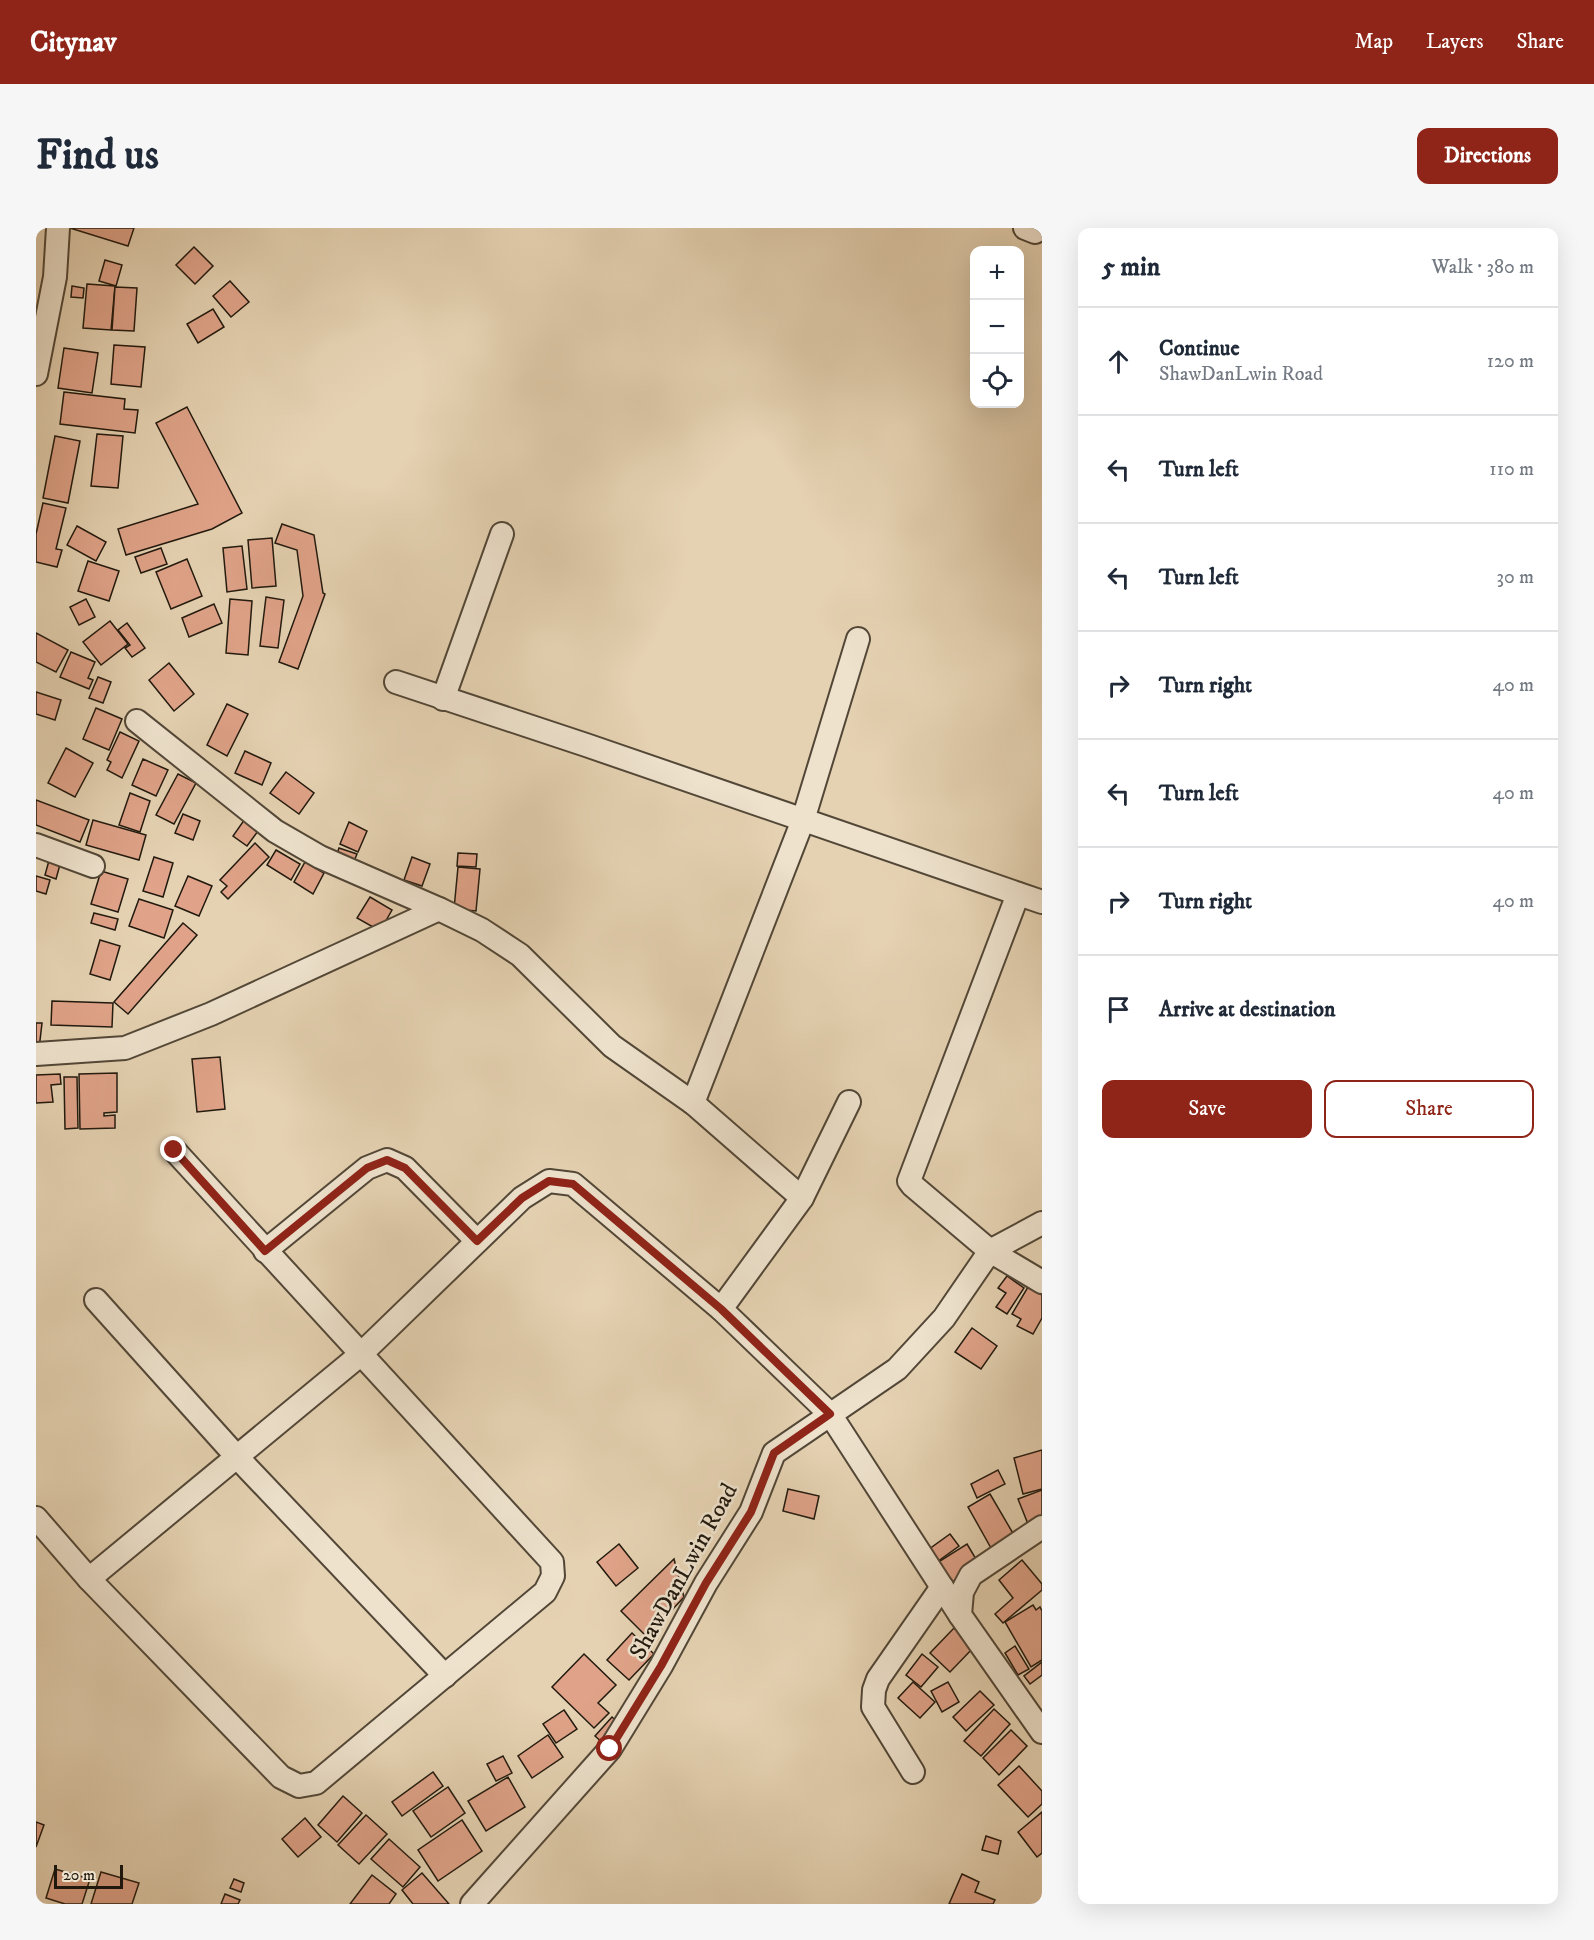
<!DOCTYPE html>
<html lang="en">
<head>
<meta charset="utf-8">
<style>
	:root { --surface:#fff; --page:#f6f6f7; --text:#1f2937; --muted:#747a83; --line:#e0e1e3; --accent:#8f2418 }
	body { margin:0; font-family:"IM FELL DW Pica",serif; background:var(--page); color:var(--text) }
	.controls { position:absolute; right:18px; top:18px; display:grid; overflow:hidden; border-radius:12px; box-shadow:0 6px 24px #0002 }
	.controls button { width:54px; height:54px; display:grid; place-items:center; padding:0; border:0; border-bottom:2px solid var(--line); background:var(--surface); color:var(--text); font:30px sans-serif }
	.scale { position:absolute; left:18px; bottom:15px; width:69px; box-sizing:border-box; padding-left:6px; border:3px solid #21190e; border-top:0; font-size:16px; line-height:21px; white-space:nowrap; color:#21190e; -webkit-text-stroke:4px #eee2cd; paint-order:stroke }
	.stop { position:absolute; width:18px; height:18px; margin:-14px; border:4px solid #8f2418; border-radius:50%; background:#fff }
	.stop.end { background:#8f2418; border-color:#fff; box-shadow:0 2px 6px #0008 }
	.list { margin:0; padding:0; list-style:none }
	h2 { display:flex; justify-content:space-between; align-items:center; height:78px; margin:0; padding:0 24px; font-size:26px }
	h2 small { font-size:20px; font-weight:400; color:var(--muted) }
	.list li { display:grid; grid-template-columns:39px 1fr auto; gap:18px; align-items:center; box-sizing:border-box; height:108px; padding:0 24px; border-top:2px solid var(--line) }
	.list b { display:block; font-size:22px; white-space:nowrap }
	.list p { margin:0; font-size:20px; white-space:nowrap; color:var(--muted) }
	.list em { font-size:20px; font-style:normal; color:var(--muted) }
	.actions { display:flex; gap:12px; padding:18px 24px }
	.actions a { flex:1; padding:14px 0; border:2px solid var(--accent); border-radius:12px; text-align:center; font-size:21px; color:var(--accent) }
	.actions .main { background:var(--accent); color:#fff }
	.icon { flex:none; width:33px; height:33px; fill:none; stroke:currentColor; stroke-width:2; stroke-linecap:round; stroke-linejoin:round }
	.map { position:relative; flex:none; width:1006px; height:1676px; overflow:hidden; border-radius:12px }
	header { display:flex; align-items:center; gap:36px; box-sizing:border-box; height:84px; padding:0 30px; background:var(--accent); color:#fff }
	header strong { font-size:28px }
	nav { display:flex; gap:33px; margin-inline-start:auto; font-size:21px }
	.intro { display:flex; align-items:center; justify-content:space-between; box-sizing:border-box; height:144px; padding:0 36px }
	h1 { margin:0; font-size:42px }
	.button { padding:15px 27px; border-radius:12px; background:var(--accent); color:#fff; font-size:21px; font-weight:700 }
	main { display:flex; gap:36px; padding:0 36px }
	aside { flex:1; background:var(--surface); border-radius:12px; box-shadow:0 6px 24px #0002 }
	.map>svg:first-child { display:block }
	.building { fill:#e0a389; stroke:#21190e; stroke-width:1.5 }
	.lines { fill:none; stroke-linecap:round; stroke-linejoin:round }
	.minor-casing { stroke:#524737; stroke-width:26 }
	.minor { stroke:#eee2cd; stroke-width:22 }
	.route { stroke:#8f2418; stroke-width:8 }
	.labels { text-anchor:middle; stroke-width:5; stroke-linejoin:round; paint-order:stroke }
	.street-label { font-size:24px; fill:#21190e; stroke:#eee2cd }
</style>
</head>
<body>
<header>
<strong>Citynav</strong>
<nav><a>Map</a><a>Layers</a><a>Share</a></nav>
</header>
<div class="intro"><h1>Find us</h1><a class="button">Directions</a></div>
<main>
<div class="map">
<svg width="1006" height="1676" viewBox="0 0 1006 1676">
	<rect width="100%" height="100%" fill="#e5d2b2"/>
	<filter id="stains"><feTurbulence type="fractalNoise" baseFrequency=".00333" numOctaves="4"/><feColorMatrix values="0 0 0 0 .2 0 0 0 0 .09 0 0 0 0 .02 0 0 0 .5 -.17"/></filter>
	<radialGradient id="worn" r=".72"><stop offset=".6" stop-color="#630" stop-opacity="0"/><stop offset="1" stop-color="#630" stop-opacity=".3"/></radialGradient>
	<g class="building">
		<path d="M34,0H98L92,18Z"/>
		<path d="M158,19L177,38L159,56L140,37Z"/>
		<path d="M69,32L86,37L80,58L63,53Z"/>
		<path d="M194,53L213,74L195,89L177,68Z"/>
		<path d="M51,56L79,58L75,102L47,100Z"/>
		<path d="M36,58L48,60L47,70L35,69Z"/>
		<path d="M79,59L101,60L98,103L76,102Z"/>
		<path d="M177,81L188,99L162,115L151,96Z"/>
		<path d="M78,117L109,119L105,159L75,156Z"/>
		<path d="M28,120L62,125L56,165L22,160Z"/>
		<path d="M28,164L89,171L88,181L102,182L99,205L24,196Z"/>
		<path d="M151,179L206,285L176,301L90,327L82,301L162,276L120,195Z"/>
		<path d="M61,206L87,208L82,260L55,258Z"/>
		<path d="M19,208L44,213L32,275L7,270Z"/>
		<path d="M7,275L30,280L20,321L26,322L21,339L0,334V306Z"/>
		<path d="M246,296L278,307L287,365L289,366L262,441L243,434L267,368L261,322L239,315Z"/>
		<path d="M41,298L70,314L60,333L31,317Z"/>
		<path d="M236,310L240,358L216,360L212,312Z"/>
		<path d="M206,318L211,361L191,364L187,320Z"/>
		<path d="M125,320L131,336L105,345L99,329Z"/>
		<path d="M151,331L166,368L135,381L120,344Z"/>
		<path d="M52,333L83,343L73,373L42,363Z"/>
		<path d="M230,369L248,372L242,420L224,418Z"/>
		<path d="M50,371L59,389L43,397L34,379Z"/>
		<path d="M194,371L216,373L212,427L190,425Z"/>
		<path d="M178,376L186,395L153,409L146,390Z"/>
		<path d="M74,393L92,416L65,437L47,414Z"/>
		<path d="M91,395L109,420L96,429L89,420L94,417L82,402Z"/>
		<path d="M0,405L32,422L20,444L0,434Z"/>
		<path d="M35,424L59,434L52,450L57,452L53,461L24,449Z"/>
		<path d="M133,435L158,466L138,483L113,452Z"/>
		<path d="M62,449L75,454L67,475L53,470Z"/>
		<path d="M0,464L25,472L19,492L0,486Z"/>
		<path d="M191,476L212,486L191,528L171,517Z"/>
		<path d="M60,480L86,491L73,522L47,511Z"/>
		<path d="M84,504L103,513L86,550L71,542L75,534L71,532Z"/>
		<path d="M30,520L57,535L39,569L12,555Z"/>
		<path d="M209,523L235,535L226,557L199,545Z"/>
		<path d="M107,531L132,542L120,568L96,557Z"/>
		<path d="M250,544L278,565L263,586L234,565Z"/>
		<path d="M142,546L160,555L138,596L120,587Z"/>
		<path d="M94,565L114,573L104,604L83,597Z"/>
		<path d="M0,572L53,592L44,614L0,597Z"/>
		<path d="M147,586L164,593L157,612L139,605Z"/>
		<path d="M211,588L225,599L211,618L197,608Z"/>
		<path d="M57,592L110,607L103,632L50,617Z"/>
		<path d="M313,594L331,603L322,624L304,616Z"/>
		<path d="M219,615L233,629L192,671L185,664L191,658L184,652Z"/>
		<path d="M303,620L321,626L316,638L299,632Z"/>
		<path d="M240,622L264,636L255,652L231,637Z"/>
		<path d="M422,625L441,626L440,639L421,638Z"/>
		<path d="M14,629L25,633L20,651L9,647Z"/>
		<path d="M118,629L137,635L127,669L107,663Z"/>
		<path d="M376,629L394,636L386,658L368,652Z"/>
		<path d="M269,634L288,645L277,666L258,654Z"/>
		<path d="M422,639L444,641L440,683L418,681Z"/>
		<path d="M65,643L92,651L82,684L55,676Z"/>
		<path d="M0,648L14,652L10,666L0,663Z"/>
		<path d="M152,648L176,658L163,688L139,678Z"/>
		<path d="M334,669L356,682L344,703L321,690Z"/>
		<path d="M103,671L137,682L128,710L93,698Z"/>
		<path d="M58,685L82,691L79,702L55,695Z"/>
		<path d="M147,695L161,707L92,786L78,774Z"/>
		<path d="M64,712L84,718L74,752L54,746Z"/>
		<path d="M16,773L77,775L76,799L15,797Z"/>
		<path d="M0,795H6L3,821H0Z"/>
		<path d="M184,829L189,881L161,884L156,831Z"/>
		<path d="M81,845V884L68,885V888L79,887V900L44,901L43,846Z"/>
		<path d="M24,846L25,856L15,857L17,874L0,875V847Z"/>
		<path d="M28,849H41L42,900L29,901Z"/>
		<path d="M971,1048L988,1060L971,1086L960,1079L970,1065L962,1060Z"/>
		<path d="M992,1059L1006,1067V1090L997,1106L981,1098L985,1091L976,1086Z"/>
		<path d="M936,1100L961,1118L945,1141L919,1124Z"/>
		<path d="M1006,1222V1261L987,1266L978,1230Z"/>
		<path d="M962,1242L969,1256L941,1270L935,1256Z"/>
		<path d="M752,1261L783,1268L778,1291L747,1283Z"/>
		<path d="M1006,1262V1291L992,1296L982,1271Z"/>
		<path d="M954,1266L978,1307L955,1320L932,1279Z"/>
		<path d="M914,1306L923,1318L894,1339L885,1327Z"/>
		<path d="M583,1316L602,1340L580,1358L561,1334Z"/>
		<path d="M931,1316L943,1336L909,1359L896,1338Z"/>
		<path d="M638,1331L648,1369L611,1409L585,1383Z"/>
		<path d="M986,1332L1006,1356V1362L967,1395L959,1386L977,1370L963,1352Z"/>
		<path d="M997,1377L1000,1382L1004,1379L1006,1383V1432L995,1439L969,1394Z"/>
		<path d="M918,1400L938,1419L914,1444L894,1425Z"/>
		<path d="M596,1405L618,1426L593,1452L571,1432Z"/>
		<path d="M979,1418L993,1441L982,1447L969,1425Z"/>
		<path d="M548,1426L580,1457L562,1475L573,1485L558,1500L516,1459Z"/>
		<path d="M886,1426L902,1439L885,1459L870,1447Z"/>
		<path d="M1006,1434V1447L994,1456L988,1448Z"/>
		<path d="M877,1454L899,1474L884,1490L862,1470Z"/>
		<path d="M912,1454L923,1474L906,1484L895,1463Z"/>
		<path d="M944,1463L958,1477L930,1503L917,1489Z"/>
		<path d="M958,1481L974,1496L945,1528L928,1513Z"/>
		<path d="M528,1482L541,1501L520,1515L507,1496Z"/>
		<path d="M576,1489L586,1498L569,1517L559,1508Z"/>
		<path d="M975,1502L991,1518L963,1547L947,1530Z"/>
		<path d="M512,1507L527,1529L496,1550L482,1528Z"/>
		<path d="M467,1528L476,1545L460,1553L451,1536Z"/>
		<path d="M983,1538L1006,1563V1576L992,1589L962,1557Z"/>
		<path d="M397,1544L407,1558L366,1588L356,1574Z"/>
		<path d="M472,1549L489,1579L450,1603L432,1573Z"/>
		<path d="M412,1559L429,1585L395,1609L377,1583Z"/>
		<path d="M307,1568L326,1585L301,1614L282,1597Z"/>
		<path d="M1006,1584V1625L1001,1629L982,1604Z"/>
		<path d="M330,1587L351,1606L323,1636L302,1617Z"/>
		<path d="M269,1590L285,1609L262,1629L246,1611Z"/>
		<path d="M426,1592L446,1623L402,1653L382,1622Z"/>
		<path d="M0,1594L8,1597L0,1619Z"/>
		<path d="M950,1608L965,1613L962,1626L946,1622Z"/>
		<path d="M353,1611L384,1639L367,1659L335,1631Z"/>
		<path d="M19,1641L54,1651L46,1676H29L10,1670Z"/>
		<path d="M65,1644L103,1655L96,1676H55Z"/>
		<path d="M386,1645L413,1676H377L366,1662Z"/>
		<path d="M926,1646L943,1654L939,1664L959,1672L957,1676H913Z"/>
		<path d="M336,1647L360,1666L353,1676H314Z"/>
		<path d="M198,1651L208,1655L205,1664L194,1660Z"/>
		<path d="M189,1666L204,1672L202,1676H185Z"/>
	</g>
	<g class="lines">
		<g class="minor-casing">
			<g id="minor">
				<path d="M989,0L999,4"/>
				<path d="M0,146L19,49L22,0"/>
				<path d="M360,454L550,517L1006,674"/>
				<path d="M407,471L466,306"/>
				<path d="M101,493L239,603L284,629L403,681L446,702L484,727L576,818L657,875L766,970"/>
				<path d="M0,617L57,638"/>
				<path d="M982,666L873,953L876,957L954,1023L1006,1054"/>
				<path d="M0,826L89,820L175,786L403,681"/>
				<path d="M813,874L766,970L685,1081L794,1186L924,1387"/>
				<path d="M657,875L767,592L822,411"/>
				<path d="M229,1023L331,940L351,932L369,940L441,1013"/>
				<path d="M60,1072L201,1229L409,1448"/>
				<path d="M0,1290L53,1351L245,1549L263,1558L280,1555L509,1364L517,1348L516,1334L138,922"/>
				<path d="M1006,1299L935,1347L926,1364L924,1387L1006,1504"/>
				<path d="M53,1351L324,1127L486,970L513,953L537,956L685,1081"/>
				<path d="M877,1544L837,1479L838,1462L842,1451L906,1359"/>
				<path d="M436,1676L574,1521L625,1438L670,1355L715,1284L738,1225L861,1141L908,1090L954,1023L1006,995"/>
			</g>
		</g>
		<use href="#minor" class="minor"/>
	</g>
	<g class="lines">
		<path class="route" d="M138,922L229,1023L331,940L351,932L369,940L441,1013L486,970L513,953L537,956L685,1081L794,1186L738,1225L715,1284L670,1355L625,1438L574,1521"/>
	</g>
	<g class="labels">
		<g class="street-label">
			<text transform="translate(647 1343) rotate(-61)" y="8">ShawDanLwin Road</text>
		</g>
	</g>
	<rect width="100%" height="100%" filter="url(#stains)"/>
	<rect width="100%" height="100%" fill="url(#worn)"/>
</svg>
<div class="controls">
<button>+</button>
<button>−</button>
<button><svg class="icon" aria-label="locate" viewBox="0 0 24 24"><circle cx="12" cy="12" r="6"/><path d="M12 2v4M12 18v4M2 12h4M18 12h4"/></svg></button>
</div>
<div class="scale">20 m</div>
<div class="stop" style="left:574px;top:1521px"></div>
<div class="stop end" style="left:138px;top:922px"></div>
</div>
<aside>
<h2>5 min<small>Walk · 380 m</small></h2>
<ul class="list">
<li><svg class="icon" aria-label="ahead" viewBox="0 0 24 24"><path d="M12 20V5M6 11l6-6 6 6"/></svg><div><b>Continue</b><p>ShawDanLwin Road</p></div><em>120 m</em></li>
<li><svg class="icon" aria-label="left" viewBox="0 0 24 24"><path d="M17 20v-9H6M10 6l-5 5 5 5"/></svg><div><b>Turn left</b></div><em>110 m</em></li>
<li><svg class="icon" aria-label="left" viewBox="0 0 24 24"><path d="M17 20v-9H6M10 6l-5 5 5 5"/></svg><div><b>Turn left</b></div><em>30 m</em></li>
<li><svg class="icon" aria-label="right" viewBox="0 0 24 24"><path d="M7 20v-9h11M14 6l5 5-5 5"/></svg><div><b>Turn right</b></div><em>40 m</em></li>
<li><svg class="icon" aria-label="left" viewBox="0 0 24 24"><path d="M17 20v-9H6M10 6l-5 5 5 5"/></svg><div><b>Turn left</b></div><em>40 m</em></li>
<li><svg class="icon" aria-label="right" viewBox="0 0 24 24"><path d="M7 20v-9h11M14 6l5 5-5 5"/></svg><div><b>Turn right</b></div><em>40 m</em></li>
<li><svg class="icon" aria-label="arrive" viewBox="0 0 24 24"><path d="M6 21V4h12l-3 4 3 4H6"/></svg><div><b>Arrive at destination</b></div></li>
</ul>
<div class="actions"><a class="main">Save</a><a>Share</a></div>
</aside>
</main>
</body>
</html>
